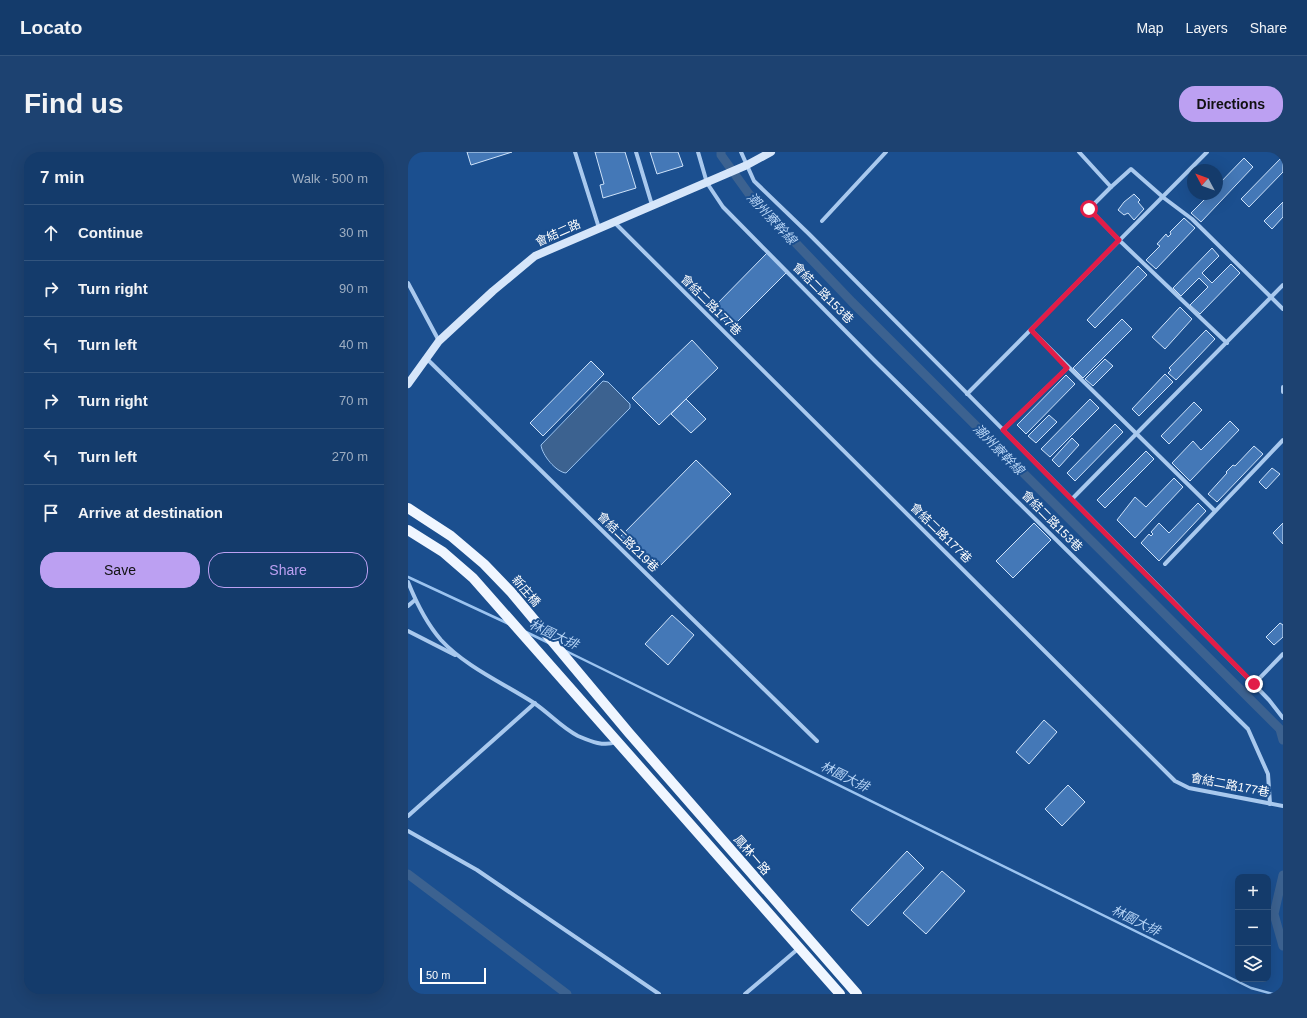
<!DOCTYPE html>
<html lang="en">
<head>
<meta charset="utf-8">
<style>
	:root { --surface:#143b6b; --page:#1d4271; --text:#f1f3f6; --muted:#9dadc1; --line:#33557e; --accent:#bca0f2 }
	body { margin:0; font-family:Arial,"Noto Sans TC",sans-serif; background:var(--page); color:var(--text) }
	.controls { position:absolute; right:12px; bottom:12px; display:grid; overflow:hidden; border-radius:8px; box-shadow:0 4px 16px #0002 }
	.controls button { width:36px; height:36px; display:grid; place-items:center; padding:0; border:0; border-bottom:1px solid var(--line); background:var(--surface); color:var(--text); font:20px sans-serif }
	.compass { position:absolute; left:779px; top:12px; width:36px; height:36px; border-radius:50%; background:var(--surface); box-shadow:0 4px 16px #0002; rotate:311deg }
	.scale { position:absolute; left:12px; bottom:10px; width:66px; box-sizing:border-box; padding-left:4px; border:2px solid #fff; border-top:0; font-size:11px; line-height:14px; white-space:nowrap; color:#fff; -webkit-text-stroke:3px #1b4f8f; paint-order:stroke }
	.stop { position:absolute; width:12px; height:12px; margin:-9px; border:3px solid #e11d48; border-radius:50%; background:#fff }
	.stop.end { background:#e11d48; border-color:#fff; box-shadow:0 1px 4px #0008 }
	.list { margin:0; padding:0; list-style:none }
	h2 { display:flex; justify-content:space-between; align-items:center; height:52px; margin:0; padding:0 16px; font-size:17px }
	h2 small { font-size:13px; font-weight:400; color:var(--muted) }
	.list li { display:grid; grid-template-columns:26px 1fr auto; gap:12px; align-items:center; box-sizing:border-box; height:56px; padding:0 16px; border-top:1px solid var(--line) }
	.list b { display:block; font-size:15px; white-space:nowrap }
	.list em { font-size:13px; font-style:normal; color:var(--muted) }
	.actions { display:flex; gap:8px; padding:12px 16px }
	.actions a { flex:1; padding:9px 0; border:1px solid var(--accent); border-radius:16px; text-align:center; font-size:14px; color:var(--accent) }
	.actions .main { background:var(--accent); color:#111 }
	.icon { flex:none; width:22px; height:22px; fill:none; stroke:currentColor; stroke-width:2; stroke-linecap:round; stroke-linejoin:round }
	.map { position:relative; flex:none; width:875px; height:842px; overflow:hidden; border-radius:16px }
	header { display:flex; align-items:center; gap:24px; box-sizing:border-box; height:56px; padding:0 20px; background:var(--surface); border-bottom:1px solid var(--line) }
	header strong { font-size:19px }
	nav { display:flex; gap:22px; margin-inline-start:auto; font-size:14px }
	.intro { display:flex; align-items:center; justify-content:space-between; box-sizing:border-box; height:96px; padding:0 24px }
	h1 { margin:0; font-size:28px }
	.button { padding:10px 18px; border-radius:16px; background:var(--accent); color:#111; font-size:14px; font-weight:700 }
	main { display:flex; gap:24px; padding:0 24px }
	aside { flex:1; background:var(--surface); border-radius:16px; box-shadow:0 4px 16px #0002 }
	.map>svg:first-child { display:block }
	.water { fill:#3c6290; stroke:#9cc4f0 }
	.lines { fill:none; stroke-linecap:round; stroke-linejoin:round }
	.stream { stroke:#9cc4f0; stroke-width:2.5 }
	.canal { stroke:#3c6290; stroke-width:9 }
	.building { fill:#4478b7; stroke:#cfe3fa }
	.street { stroke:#a9c9ee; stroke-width:4 }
	.secondary { stroke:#d6e6fa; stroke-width:8 }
	.primary { stroke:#f0f6ff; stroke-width:10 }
	.route { stroke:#e11d48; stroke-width:5 }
	.labels { text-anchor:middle; stroke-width:4; stroke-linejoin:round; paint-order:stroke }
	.street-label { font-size:12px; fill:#fff; stroke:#1b4f8f }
	.water-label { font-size:13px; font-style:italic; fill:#b5d3f5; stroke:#1b4f8f }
</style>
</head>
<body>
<header>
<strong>Locato</strong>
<nav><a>Map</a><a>Layers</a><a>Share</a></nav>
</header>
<div class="intro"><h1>Find us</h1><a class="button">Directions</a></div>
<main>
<aside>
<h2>7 min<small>Walk · 500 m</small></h2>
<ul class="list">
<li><svg class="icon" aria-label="ahead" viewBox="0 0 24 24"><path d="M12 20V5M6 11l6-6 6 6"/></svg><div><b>Continue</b></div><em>30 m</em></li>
<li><svg class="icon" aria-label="right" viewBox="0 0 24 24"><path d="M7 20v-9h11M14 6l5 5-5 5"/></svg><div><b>Turn right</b></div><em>90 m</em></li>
<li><svg class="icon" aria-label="left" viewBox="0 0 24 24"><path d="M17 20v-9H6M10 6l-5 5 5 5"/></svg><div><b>Turn left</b></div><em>40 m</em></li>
<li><svg class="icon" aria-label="right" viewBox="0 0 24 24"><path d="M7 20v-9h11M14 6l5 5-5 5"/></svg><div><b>Turn right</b></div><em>70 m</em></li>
<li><svg class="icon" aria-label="left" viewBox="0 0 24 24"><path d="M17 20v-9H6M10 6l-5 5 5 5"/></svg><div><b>Turn left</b></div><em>270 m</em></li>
<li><svg class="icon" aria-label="arrive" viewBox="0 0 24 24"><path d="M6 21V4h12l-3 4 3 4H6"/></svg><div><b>Arrive at destination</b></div></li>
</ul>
<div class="actions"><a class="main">Save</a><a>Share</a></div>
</aside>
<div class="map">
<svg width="875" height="842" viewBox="0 0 875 842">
	<rect width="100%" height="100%" fill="#1b4f8f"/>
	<path class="water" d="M195,229L200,230L222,252V256L158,321C148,320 134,303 133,293Z"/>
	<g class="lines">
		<g class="stream">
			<path d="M0,425L101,472"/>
			<path d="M118,480L141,491"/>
			<path d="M156,498L843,836L865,842"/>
		</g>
		<g class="canal">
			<path d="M313,0V3L341,42L444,150L872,577L875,588"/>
			<path d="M0,722L159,842"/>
			<path d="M875,723L866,762L875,794"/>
		</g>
	</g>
	<g class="building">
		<path d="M59,0H104L63,13Z"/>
		<path d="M187,0H217L228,36L195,46L192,33L196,32Z"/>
		<path d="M242,0H270L275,14L249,22Z"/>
		<path d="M875,4V20L841,55L833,47Z"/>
		<path d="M836,6L845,15L793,70L783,61L802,42H809V34Z"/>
		<path d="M726,42L732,48L730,50L736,57L726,68L720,61L716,63L710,58L716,50Z"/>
		<path d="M875,50V65L864,77L856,69Z"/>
		<path d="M776,66L787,76L748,117L738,108L752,94L749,92L758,82L760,85L763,82L762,80Z"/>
		<path d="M804,96L811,104L794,121L804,131L823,112L832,121L792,162L782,153L800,135L791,126L773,144L765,136Z"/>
		<path d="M359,101L379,120L323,176L304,157Z"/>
		<path d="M730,114L739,123L687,176L679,168Z"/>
		<path d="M772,155L784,167L757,197L744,185Z"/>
		<path d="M714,167L724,177L675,226L665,216Z"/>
		<path d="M798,178L807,187L768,228L760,221L763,218L761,216Z"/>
		<path d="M284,188L310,216L251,273L224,246Z"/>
		<path d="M697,207L705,214L685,234L677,227Z"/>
		<path d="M183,209L196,222L135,284L122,271Z"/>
		<path d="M757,222L765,230L731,264L724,257Z"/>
		<path d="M658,223L667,232L618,282L609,273Z"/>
		<path d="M278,247L298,267L283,281L263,262Z"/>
		<path d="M682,247L691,256L642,305L633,297Z"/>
		<path d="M786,250L794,258L761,292L753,284Z"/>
		<path d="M641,263L649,270L628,291L620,284Z"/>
		<path d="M822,269L831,278L782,329L764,311L785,289L793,298Z"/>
		<path d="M707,272L715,280L667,329L659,321Z"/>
		<path d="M664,286L671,293L651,315L644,308Z"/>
		<path d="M846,294L855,302L809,350L800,342L819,321L818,320L825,313L827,314Z"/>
		<path d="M738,299L746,307L697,356L689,348Z"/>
		<path d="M288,308L323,342L247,419L212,385Z"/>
		<path d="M864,316L872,322L858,337L851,330Z"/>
		<path d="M766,326L775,335L727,386L709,368L727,345L738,355Z"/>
		<path d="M790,351L798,359L751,409L733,391L741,382L743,384L745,382L743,380L751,371L761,381Z"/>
		<path d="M626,371L643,388L605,426L588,409Z"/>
		<path d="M875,371V392L865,381Z"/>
		<path d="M264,463L286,483L260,513L237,492Z"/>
		<path d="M872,471L875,473V485L866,493L858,485Z"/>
		<path d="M636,568L649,580L621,612L608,600Z"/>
		<path d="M660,633L677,650L654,674L637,657Z"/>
		<path d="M499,699L516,716L460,774L443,758Z"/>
		<path d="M534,719L557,739L518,782L495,761Z"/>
	</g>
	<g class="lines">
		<g class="street">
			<path d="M167,0L191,76"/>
			<path d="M228,0L244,53"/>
			<path d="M290,0L299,31L315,55L467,209L840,577L860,622L862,652"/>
			<path d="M333,0L346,29L401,82L765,449L861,548L875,566"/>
			<path d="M671,0L703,35L681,57L711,88L819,191"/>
			<path d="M703,35L723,17L756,46L784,67L875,157"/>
			<path d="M414,69L478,0"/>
			<path d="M206,70L767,629L781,636L875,654"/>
			<path d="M0,131L31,189"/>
			<path d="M623,178L806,358"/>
			<path d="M18,206L409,589"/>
			<path d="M875,235V240"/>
			<path d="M559,242L799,0"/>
			<path d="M595,278L659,216"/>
			<path d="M664,347L875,133"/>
			<path d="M757,412L875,288"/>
			<path d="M0,430C8,450 19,472 33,488C58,515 95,531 126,551C141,561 154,576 170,584C182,589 195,595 208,590"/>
			<path d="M0,454L7,448"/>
			<path d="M0,479L47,503"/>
			<path d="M846,532L875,502"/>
			<path d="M0,664L127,551"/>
			<path d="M0,679L69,718L251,842"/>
			<path d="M337,842L391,796"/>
		</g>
		<path class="secondary" d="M0,232L31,189L85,139L127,104L339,13L363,0"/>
		<g class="primary">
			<path d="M0,356L43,384L76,412L103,440L221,581L449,842"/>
			<path d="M0,378L35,400L65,426L432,842"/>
		</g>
	</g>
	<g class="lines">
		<path class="route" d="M681,57L711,88L623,178L659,216L595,278L846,532"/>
	</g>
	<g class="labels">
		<g class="street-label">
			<text transform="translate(150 81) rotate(-24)" y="4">會結二路</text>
			<text transform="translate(415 141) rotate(45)" y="4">會結二路153巷</text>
			<text transform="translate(303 153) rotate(45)" y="4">會結二路177巷</text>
			<text transform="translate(644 369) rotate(45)" y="4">會結二路153巷</text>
			<text transform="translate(533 381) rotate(44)" y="4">會結二路177巷</text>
			<text transform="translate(220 390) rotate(44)" y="4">會結二路219巷</text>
			<text transform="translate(118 439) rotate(49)" y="4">新庄橋</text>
			<text transform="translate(822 633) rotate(11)" y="4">會結二路177巷</text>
			<text transform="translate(344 703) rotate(49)" y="4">鳳林一路</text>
		</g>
		<g class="water-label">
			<text transform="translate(364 66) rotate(47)" y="5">潮州寮幹線</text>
			<text transform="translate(591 297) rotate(45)" y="5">潮州寮幹線</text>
			<text transform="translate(146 482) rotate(25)" y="5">林園大排</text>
			<text transform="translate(437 624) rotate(26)" y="5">林園大排</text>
			<text transform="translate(728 768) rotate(26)" y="5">林園大排</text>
		</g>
	</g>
</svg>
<div class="controls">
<button>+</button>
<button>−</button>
<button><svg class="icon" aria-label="layers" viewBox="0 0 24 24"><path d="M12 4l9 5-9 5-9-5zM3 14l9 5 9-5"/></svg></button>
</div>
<svg class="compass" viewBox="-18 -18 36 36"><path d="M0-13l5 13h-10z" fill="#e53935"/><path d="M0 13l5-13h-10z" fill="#9dadc1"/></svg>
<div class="scale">50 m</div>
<div class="stop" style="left:681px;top:57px"></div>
<div class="stop end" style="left:846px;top:532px"></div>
</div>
</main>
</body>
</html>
